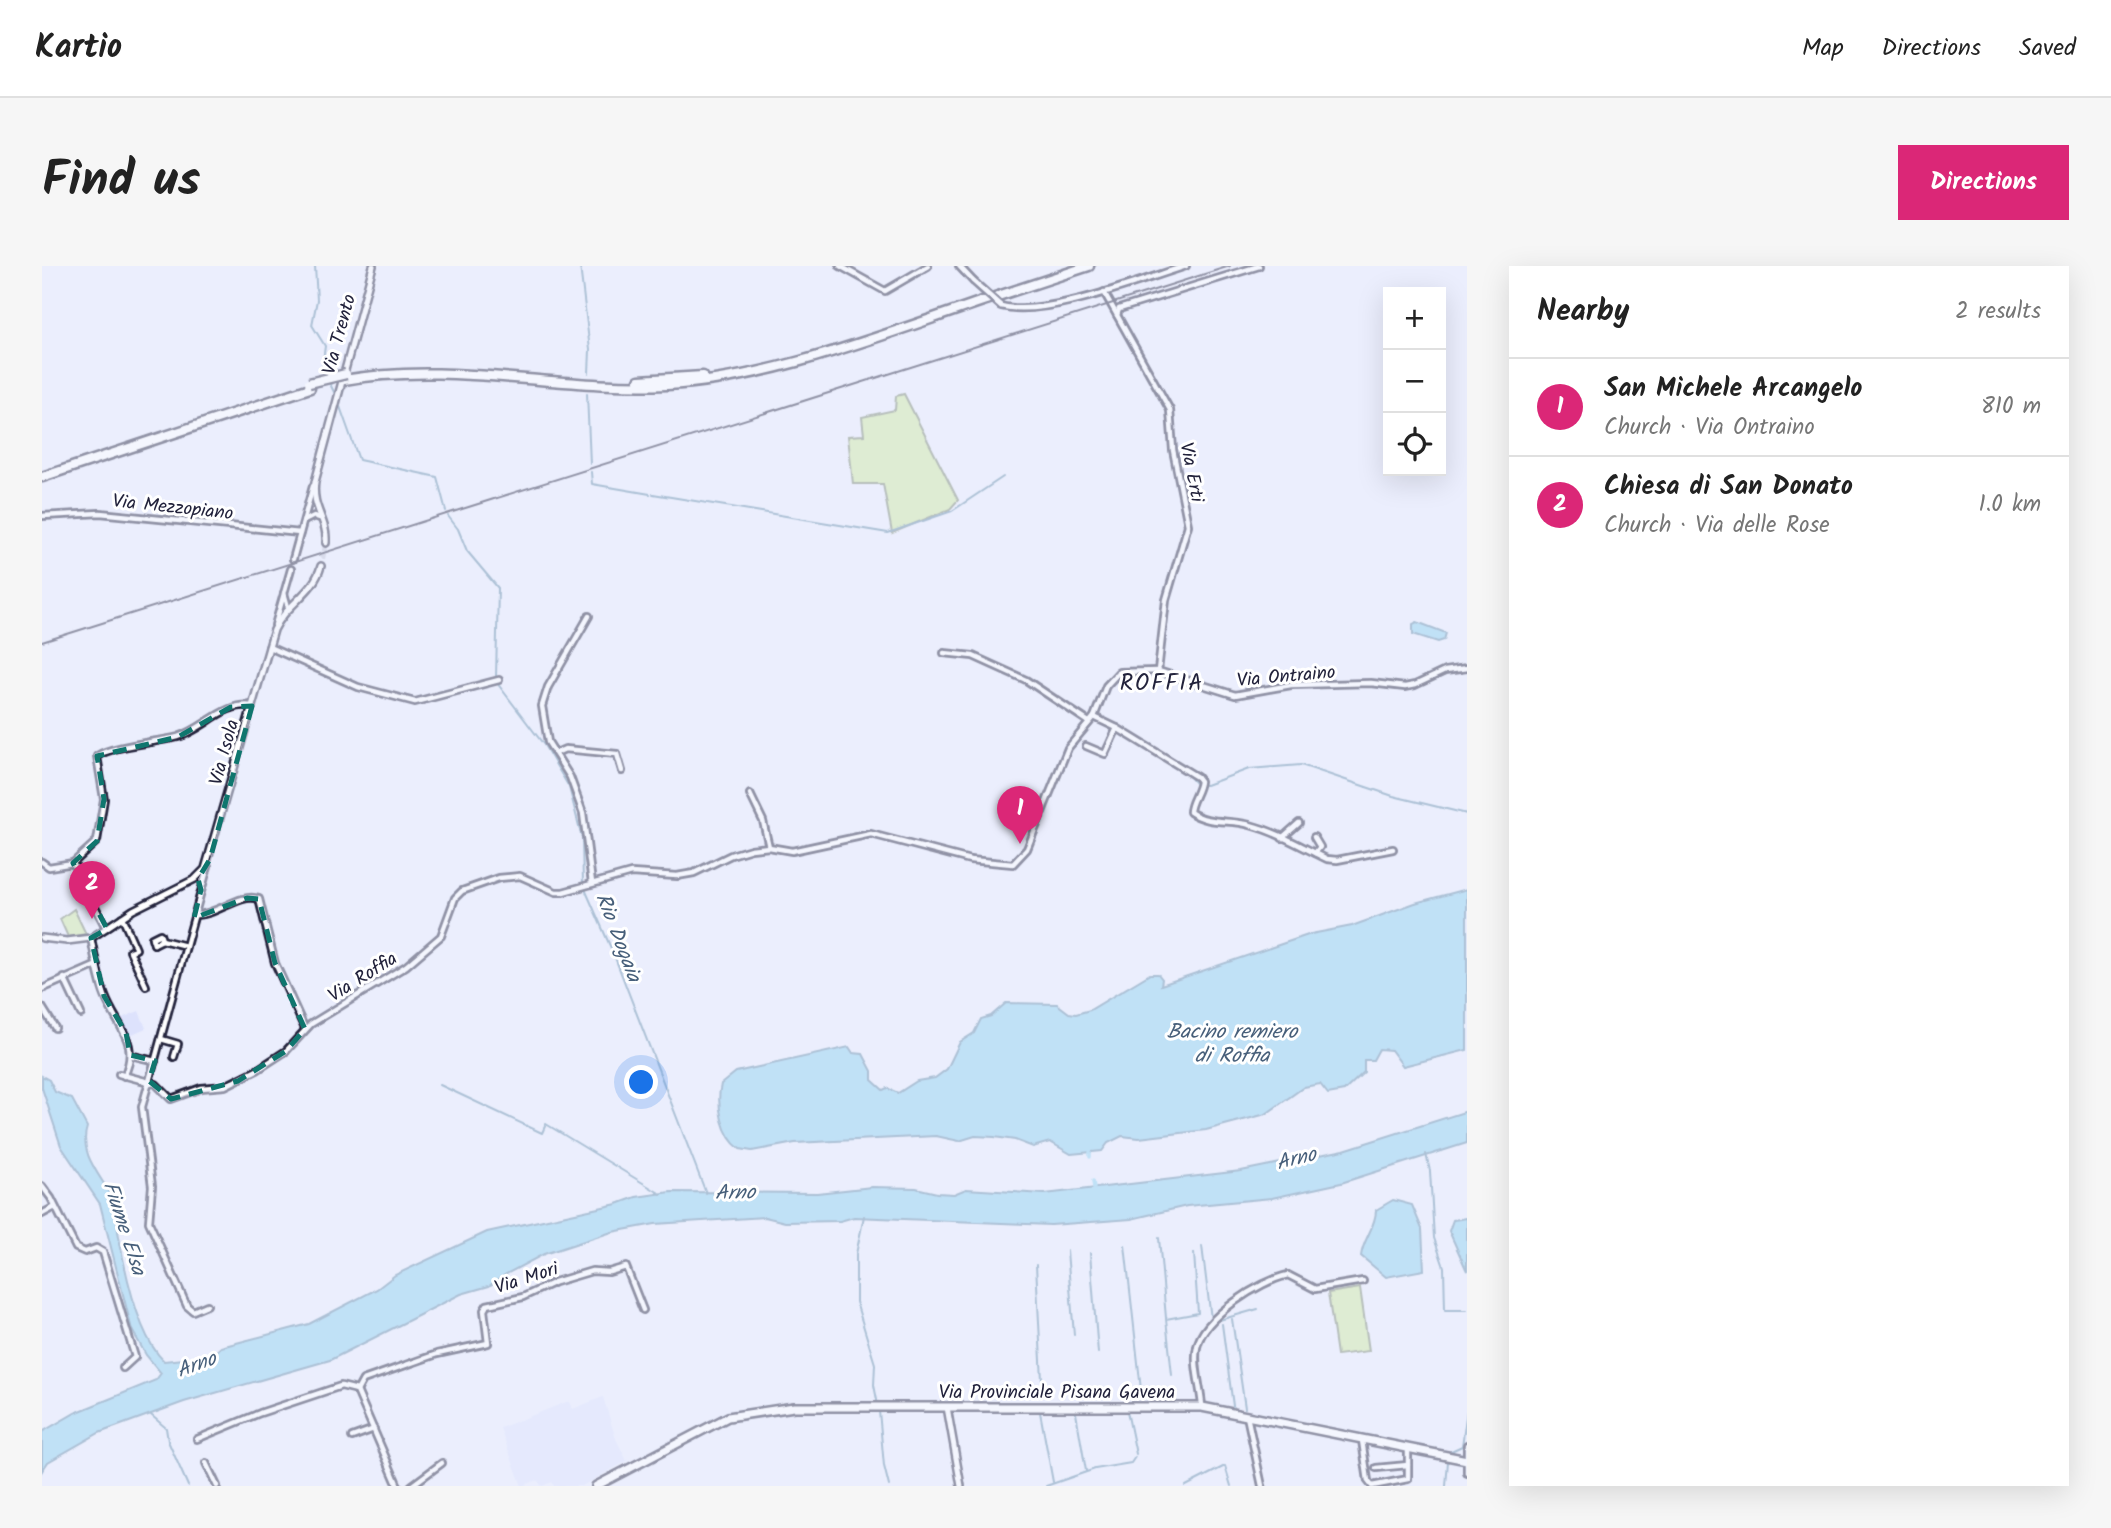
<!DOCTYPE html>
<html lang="en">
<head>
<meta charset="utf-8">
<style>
	:root { --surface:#fff; --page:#f6f6f6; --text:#222; --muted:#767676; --line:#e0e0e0; --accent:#db2777 }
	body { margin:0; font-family:Kalam,sans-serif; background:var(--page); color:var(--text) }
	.controls { position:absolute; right:21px; top:21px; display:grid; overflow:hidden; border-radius:0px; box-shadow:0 7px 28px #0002 }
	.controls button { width:63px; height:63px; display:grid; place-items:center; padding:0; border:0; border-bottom:2px solid var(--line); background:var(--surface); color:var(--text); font:35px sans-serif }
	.you { position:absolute; left:600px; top:817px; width:24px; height:24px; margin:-18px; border:5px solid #fff; border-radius:50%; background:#1a73e8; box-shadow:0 0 0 10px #1a73e833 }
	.badge { display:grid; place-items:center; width:46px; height:46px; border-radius:50%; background:var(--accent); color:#fff; font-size:23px; font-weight:700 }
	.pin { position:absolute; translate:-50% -58px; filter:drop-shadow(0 2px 4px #0008) }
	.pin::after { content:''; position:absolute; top:37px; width:24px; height:21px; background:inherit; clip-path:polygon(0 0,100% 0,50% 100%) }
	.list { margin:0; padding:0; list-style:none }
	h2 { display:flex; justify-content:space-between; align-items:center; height:91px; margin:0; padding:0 28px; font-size:30px }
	h2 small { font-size:23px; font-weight:400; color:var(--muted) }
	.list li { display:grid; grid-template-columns:46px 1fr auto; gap:21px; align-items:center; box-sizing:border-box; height:98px; padding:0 28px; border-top:2px solid var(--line) }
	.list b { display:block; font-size:26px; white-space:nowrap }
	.list p { margin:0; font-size:23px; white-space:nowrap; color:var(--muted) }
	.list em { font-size:23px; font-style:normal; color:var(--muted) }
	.icon { flex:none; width:38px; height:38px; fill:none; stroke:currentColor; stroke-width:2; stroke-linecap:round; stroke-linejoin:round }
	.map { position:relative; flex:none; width:1425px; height:1220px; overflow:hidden; border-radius:0px }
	header { display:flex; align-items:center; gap:42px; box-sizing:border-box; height:98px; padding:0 35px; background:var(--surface); border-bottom:2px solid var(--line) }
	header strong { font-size:33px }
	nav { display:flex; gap:38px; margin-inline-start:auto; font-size:24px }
	.intro { display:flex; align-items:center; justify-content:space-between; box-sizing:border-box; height:168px; padding:0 42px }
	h1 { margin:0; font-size:49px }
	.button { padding:18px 32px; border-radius:0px; background:var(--accent); color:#fff; font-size:24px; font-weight:700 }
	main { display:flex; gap:42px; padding:0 42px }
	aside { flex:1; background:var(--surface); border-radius:0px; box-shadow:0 7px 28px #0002 }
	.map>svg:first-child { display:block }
	.built { fill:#dde2fc }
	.green { fill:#cee89f; stroke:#78856d; stroke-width:2 }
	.water { fill:#8dd0ee; stroke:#628aa6; stroke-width:2 }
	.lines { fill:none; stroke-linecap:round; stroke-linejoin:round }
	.stream { stroke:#628aa6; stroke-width:2 }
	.canal { stroke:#8dd0ee; stroke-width:3.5 }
	.tertiary-tunnel { stroke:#c3c5d6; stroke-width:5; stroke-dasharray:5 2.5; stroke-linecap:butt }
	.minor-casing { stroke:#22223b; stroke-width:10 }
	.tertiary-casing { stroke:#22223b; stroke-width:10 }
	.primary-casing { stroke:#22223b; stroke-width:12 }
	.trunk-casing { stroke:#22223b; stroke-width:13 }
	.minor { stroke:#fff; stroke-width:4.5 }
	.tertiary { stroke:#fff; stroke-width:5 }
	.primary { stroke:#fff; stroke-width:7 }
	.trunk { stroke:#fff; stroke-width:8 }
	.rail { stroke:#22223b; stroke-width:2 }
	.minor-bridge-casing { stroke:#22223b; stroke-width:10; stroke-linecap:butt }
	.trunk-bridge-casing { stroke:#22223b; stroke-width:13; stroke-linecap:butt }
	.minor-bridge { stroke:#fff; stroke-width:4.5 }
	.trunk-bridge { stroke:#fff; stroke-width:8 }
	.marked { fill:none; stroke:#0f766e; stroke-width:5; stroke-dasharray:14 9; stroke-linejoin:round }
	.labels { text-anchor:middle; stroke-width:6; stroke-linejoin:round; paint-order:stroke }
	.street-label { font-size:19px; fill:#22223b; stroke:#fff }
	.water-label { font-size:21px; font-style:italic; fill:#475f7a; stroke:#fff }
	.quarter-label { font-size:23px; letter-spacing:2px; fill:#22223b; stroke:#fff }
</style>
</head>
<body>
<header>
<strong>Kartio</strong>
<nav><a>Map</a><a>Directions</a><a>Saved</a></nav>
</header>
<div class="intro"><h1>Find us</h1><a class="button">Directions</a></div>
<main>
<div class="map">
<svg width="1425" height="1220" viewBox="0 0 1425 1220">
	<rect width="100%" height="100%" fill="#ebeefd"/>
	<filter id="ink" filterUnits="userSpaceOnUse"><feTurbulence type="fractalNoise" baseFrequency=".0143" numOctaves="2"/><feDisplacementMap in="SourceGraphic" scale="14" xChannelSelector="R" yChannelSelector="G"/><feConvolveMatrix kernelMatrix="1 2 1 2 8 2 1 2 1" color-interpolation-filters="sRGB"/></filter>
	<g filter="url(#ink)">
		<g class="built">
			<path d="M97,745L104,762L88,769L80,752Z"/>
			<path d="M561,1131L574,1173L585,1195L540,1220H512L510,1216L500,1220L495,1214L480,1220L458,1162L527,1135L531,1143Z"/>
		</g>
		<g class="green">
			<path d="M862,128L916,234L908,243L850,267L841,218H811L806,170L822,169L820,151L853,144L854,130Z"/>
			<path d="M32,643L44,668L26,671L18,653Z"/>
			<path d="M1318,1022L1327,1085L1295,1089L1286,1027Z"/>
		</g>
		<g class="water">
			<path d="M1375,356L1404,367L1402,374L1396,376L1371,368V358Z"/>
			<path d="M1425,623V784L1361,800L1349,784L1337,783L1331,794H1322V806L1302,825L1286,828L1278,818L1262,821L1224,848L1164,864L1097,872L1080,870L1066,877L1060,885L1029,888L1008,876L991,881L973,874L952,871L933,870L917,875L894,870L753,877L710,885L698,883C680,870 674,839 679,818L694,806L807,781L811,787L821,788L830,805V814L841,824L845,822L856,827L875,815L893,812L905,803L918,776L932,767L939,753L949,750L964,737L1015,738L1027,747L1034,748L1048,744L1108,708H1116L1120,713L1119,719L1269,668L1310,660L1373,637Z"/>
			<path d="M0,810L7,814L13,826L30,833L45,861C36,888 60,911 71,933C75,943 75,954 76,965C82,1001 95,1069 122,1095L169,1090L179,1081L267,1058L335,1023L353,1009L445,966L575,938L594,931L629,926L775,927L830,921L874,922L895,927L912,928L924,923L1003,928L1199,905L1302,884L1425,845V877L1299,917L1230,932L1145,940L1089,953L1009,959L812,951L798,955L743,956L723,951L613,958L570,966L502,988L464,1008L447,1020L419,1028L288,1094L142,1136L57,1167L6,1196L0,1205V1166L33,1147L114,1114L119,1107L104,1089L90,1064L58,938L19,880L0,822Z"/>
			<path d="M1351,934L1370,939L1380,963L1382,1004L1344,1011L1319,990C1321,973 1334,961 1334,944Z"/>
			<path d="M1425,952V1005L1407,965L1411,954Z"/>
		</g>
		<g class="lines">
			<g class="stream">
				<path d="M273,0L275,34L270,59L283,80L280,102L283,108"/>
				<path d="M538,0L548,84L547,107"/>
				<path d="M287,116L294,130"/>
				<path d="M545,127L548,198"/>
				<path d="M296,135L317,194L395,211L404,245"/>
				<path d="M549,206L550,218L608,228"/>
				<path d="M611,228L846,267L910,245L961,211"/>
				<path d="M406,250L416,263L425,285L456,322L454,411"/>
				<path d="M455,417L502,479L527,521L540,572L541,618"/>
				<path d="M1080,469L1146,509L1154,518L1164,519L1207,503L1259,499L1351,530L1425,548"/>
				<path d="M543,623L572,689L664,927"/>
				<path d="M398,819L500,867L504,858L619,928"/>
				<path d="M1384,888L1388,905L1392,972L1402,1001L1403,1044H1425"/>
				<path d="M822,950L814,988V1036L833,1098L832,1119L836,1139"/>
				<path d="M1117,972L1124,1052"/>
				<path d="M1083,979L1100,1133"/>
				<path d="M1160,980L1169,1053"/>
				<path d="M1025,985L1032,1069"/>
				<path d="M1048,987L1056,1087"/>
				<path d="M994,999L1000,1114"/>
				<path d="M1190,1053L1203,1142"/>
				<path d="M1174,1055L1216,1043"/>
				<path d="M1180,1058L1191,1140"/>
				<path d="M1130,1109L1124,1053L1156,1047L1152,987"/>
				<path d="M837,1145L842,1200L847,1220"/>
				<path d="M1085,1145L1094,1188"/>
				<path d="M998,1146L1011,1216"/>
				<path d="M1034,1147L1044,1205"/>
				<path d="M109,1149L124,1162L126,1175L146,1220"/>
				<path d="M1407,1186L1420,1180L1425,1144"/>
				<path d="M1004,1220L1053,1203L1089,1197L1093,1191"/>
				<path d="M1144,1220L1183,1200L1189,1220"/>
				<path d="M1404,1220L1406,1195"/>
			</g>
			<g class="canal">
				<path d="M1048,886V891"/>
				<path d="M1051,915L1052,922"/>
			</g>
			<path class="tertiary-tunnel" d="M279,300L284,277"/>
			<g class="minor-casing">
				<g id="minor">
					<path d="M798,0L843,25L886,0"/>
					<path d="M917,0L931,15"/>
					<path d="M1062,26L1128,144L1131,184L1146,259L1124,334L1116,405"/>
					<path d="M959,40C1003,52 1099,14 1144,0"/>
					<path d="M1075,49L1077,43L1217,0"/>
					<path d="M0,250L58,247L258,267"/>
					<path d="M262,255L272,250L278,252"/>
					<path d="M251,293L271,220"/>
					<path d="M242,327L246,341"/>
					<path d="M547,350L506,421L500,440L506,476L528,511L541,547L550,617"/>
					<path d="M233,359L249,303"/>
					<path d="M227,381L316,421L373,436L457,414"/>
					<path d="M902,387L931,390L984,414L1047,456"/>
					<path d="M1052,451L1075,462L1155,511L1158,515C1157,526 1148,536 1148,546C1167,559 1188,553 1208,559C1235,566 1260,581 1285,593L1295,594L1351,583"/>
					<path d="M1044,480L1063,488L1075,462"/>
					<path d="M514,487L523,483L575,488L580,505"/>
					<path d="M708,528L721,555L727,581"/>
					<path d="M1272,571L1278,581L1273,587"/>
					<path d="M1240,572L1257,557"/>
					<path d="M0,596L7,601L31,597"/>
					<path d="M153,649C174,650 198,626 217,633L233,697L263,763"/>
					<path d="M80,651L94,683L88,685L104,720"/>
					<path d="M64,662L31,597L55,575L62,533L55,490C69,480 116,476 136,471C163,463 181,436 210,440"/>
					<path d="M49,672C53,691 56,712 63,730C74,760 99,776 82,810"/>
					<path d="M112,678L120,674L144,680"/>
					<path d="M112,678L110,672L118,668L120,674"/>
					<path d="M22,712L39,748"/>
					<path d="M0,723L55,699"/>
					<path d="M0,741L13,762"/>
					<path d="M119,773L136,778L132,791"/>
					<path d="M88,789L113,795"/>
					<path d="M77,808L114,818L129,833L159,822L183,820L215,804L244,785L269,758L364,700L399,670L413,632L420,625L457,612L478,610L514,626H521L589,607L635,610L652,607L689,589L709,583L727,581L750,585L829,568L928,594L971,598L985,583L1026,482L1052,451L1064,420L1077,406L1116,405L1193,429L1249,419L1329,417L1363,421L1373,419L1403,405L1425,402"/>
					<path d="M0,920L9,932L34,982L43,986L54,982L61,986L93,1091L81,1102"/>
					<path d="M0,948L13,941"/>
					<path d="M165,1039L151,1045L145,1040L107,956L110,920L100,841L166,600"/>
					<path d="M315,1125L321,1114L395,1088L446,1077L442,1044L445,1039L481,1031L513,1016L550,1005L567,1006L584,1001L601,1044"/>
					<path d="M315,1125L356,1220"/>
					<path d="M1160,1140C1159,1123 1151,1098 1155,1081C1161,1051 1218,1015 1246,1009L1273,1023L1321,1015"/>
					<path d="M1205,1150L1220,1220"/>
					<path d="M310,1171L332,1163"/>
					<path d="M155,1173L218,1147L299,1120L315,1124"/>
					<path d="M1320,1174L1326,1215L1330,1220L1366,1213V1182"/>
					<path d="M1425,1179V1207"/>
					<path d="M164,1197L175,1220"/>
					<path d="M1334,1202L1366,1199"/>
					<path d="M369,1220L400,1197"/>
				</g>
			</g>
			<g class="tertiary-casing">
				<g id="tertiary">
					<path d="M284,277C286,254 269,242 273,216L331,0"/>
					<path d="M0,672L25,675L49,672L91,644L153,613L163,603L232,364C244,338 272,327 279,300"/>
					<path d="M905,1141L919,1220"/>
				</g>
			</g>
			<g class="primary-casing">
				<path id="primary" d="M554,1220L686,1151L752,1141H1160L1425,1194"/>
			</g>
			<g class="trunk-casing">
				<g id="trunk">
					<path d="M953,31L1047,0"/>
					<path d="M302,114C409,95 518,124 625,119C729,114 848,66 947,33"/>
					<path d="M597,114L661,110"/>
					<path d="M0,211L268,122"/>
				</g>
			</g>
			<use href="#minor" class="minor"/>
			<use href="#tertiary" class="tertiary"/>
			<use href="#primary" class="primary"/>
			<use href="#trunk" class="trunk"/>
			<path class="rail" d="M0,376L1188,0"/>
			<g class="minor-bridge-casing">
				<path id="minor-bridge" d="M931,15L959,40"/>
			</g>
			<g class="trunk-bridge-casing">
				<path id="trunk-bridge" d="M267,117L304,108"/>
			</g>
			<use href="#minor-bridge" class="minor-bridge"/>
			<use href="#trunk-bridge" class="trunk-bridge"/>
		</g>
	</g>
	<path d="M0 0H1425V1220H0ZM210,440L168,593L156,613L159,624L152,652L205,632L217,633L233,697L263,763L244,785L196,815L129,833L107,815L113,795L88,789L84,767L62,730L49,672L65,663L31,597L55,575L62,533L55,490L136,471L189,441Z" fill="#ebeefd" fill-opacity=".55" fill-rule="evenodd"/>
	<path class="marked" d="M210,440L168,593L156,613L159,624L152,652L205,632L217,633L233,697L263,763L244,785L196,815L129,833L107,815L113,795L88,789L84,767L62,730L49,672L65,663L31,597L55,575L62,533L55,490L136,471L189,441Z"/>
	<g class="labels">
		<g class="street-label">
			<text transform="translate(296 68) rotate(-75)" y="7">Via Trento</text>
			<text transform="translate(1151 206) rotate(79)" y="7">Via Erti</text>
			<text transform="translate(131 240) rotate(6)" y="7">Via Mezzopiano</text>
			<text transform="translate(1244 409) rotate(-5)" y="7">Via Ontraino</text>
			<text transform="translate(181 486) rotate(-75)" y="7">Via Isola</text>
			<text transform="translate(320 710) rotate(-32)" y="7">Via Roffia</text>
			<text transform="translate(484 1011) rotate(-18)" y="7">Via Mori</text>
			<text x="1015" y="1132">Via Provinciale Pisana Gavena</text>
		</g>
		<g class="water-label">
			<text transform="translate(577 671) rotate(69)" y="7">Rio Dogaia</text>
			<text x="1190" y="772">Bacino remiero<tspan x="1190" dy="24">di Roffia</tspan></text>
			<text transform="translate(1254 892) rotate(-14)" y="7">Arno</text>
			<text transform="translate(693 926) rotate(-1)" y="7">Arno</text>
			<text transform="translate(83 962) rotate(72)" y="7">Fiume Elsa</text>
			<text transform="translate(154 1098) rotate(-20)" y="7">Arno</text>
		</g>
		<g class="quarter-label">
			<text x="1120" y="424">ROFFIA</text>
		</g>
	</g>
</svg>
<div class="controls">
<button>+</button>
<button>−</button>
<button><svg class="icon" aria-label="locate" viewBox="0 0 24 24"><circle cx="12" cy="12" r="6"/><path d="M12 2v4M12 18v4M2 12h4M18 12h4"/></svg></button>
</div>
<div class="you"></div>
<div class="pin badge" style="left:978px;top:578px">1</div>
<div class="pin badge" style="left:50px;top:653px">2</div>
</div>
<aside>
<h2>Nearby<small>2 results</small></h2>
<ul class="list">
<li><span class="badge">1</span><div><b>San Michele Arcangelo</b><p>Church · Via Ontraino</p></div><em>810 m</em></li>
<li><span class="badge">2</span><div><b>Chiesa di San Donato</b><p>Church · Via delle Rose</p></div><em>1.0 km</em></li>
</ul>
</aside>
</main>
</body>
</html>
